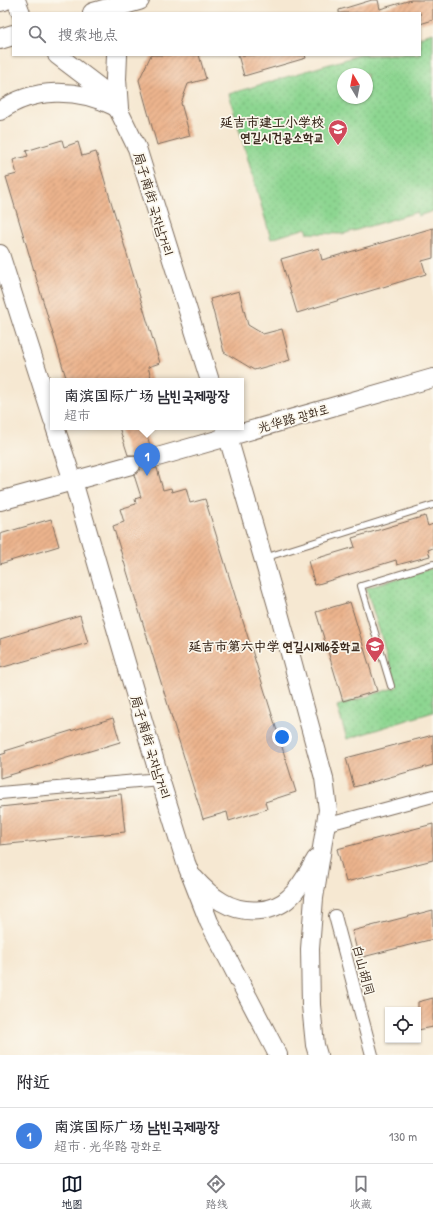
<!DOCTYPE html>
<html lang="zh">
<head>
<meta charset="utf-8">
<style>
	:root { --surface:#fff; --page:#f2f2f3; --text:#2b2b33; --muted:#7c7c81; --line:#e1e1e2; --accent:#111827 }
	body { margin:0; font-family:"Patrick Hand","LXGW WenKai TC","Poor Story",sans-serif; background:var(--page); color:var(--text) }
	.controls { position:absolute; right:12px; bottom:12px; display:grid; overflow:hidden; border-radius:0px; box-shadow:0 1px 3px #0004 }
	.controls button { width:36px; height:36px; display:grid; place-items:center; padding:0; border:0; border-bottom:1px solid var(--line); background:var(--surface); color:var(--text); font:20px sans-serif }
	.compass { position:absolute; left:337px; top:68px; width:36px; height:36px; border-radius:50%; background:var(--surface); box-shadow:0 1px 3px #0004; rotate:350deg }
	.you { position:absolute; left:282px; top:737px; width:14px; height:14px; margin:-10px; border:3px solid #fff; border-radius:50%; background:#1a73e8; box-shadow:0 0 0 6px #1a73e833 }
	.badge { display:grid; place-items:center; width:26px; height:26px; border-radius:50%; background:var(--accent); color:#fff; font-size:13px; font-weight:700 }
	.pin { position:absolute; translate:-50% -33px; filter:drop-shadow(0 1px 2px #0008) }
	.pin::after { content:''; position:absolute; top:21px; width:14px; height:12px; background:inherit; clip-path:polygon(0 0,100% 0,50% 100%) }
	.popup { position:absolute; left:50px; top:378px; width:194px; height:52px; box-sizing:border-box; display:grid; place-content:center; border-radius:0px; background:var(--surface); filter:drop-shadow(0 1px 3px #0005); font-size:13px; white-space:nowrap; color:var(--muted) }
	.popup b { font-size:15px; color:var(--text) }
	.popup::after { content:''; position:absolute; left:50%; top:100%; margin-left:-8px; border:8px solid transparent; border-top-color:var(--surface) }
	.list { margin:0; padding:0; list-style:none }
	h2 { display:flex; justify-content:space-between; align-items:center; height:52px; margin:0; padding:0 16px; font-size:17px }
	h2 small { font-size:13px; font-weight:400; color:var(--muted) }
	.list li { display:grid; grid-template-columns:26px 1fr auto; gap:12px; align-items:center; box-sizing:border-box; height:56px; padding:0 16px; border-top:1px solid var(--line) }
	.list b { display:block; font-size:15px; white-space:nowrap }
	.list p { margin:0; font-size:13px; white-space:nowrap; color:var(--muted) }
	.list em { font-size:13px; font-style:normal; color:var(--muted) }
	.icon { flex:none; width:22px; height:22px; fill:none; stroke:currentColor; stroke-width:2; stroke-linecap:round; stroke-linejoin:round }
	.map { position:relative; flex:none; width:433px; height:1055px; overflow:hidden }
	.search { position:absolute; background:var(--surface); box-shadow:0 1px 3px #0004; left:12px; right:12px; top:12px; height:44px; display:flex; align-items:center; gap:10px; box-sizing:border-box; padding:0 14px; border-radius:0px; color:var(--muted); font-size:15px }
	.sheet { height:108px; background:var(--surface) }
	nav { display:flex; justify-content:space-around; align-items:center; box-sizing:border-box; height:56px; border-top:1px solid var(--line); background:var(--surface); font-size:11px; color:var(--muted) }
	nav a { display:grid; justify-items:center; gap:2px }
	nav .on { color:var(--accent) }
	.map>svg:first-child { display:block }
	.park { fill:url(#park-dots); stroke:#648058; fill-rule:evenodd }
	.building { fill:url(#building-hatch) }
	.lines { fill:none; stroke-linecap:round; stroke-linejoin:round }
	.secondary-tunnel { stroke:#d1c2ae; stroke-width:18; stroke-dasharray:18 9; stroke-linecap:butt }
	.lane-casing { stroke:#7c6c5d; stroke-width:8 }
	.street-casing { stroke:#7c6c5d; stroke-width:14 }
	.secondary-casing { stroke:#7c6c5d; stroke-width:20 }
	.primary-casing { stroke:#7c6c5d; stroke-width:22 }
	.lane { stroke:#fff; stroke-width:6 }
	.street { stroke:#fff; stroke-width:12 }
	.secondary { stroke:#fff; stroke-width:18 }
	.primary { stroke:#fff; stroke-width:20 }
	.labels { text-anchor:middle; stroke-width:3.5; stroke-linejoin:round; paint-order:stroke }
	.poi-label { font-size:13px; font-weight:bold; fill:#3b2a1e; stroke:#fbf7ec; text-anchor:end }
	.street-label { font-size:13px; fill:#3b2a1e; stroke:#fbf7ec }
</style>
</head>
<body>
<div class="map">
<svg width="433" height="1055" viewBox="0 0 433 1055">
	<defs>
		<pattern id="park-dots" width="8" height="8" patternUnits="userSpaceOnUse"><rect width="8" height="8" fill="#8dd691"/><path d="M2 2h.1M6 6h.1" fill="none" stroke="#7bb87d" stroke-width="1.8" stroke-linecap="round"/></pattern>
		<pattern id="building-hatch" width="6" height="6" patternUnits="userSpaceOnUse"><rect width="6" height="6" fill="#ecb48d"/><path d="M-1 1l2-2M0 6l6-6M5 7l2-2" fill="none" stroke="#c09373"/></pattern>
	</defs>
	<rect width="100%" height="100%" fill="#fbf7ec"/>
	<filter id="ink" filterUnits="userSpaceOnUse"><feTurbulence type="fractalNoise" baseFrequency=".025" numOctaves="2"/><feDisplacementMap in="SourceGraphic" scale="8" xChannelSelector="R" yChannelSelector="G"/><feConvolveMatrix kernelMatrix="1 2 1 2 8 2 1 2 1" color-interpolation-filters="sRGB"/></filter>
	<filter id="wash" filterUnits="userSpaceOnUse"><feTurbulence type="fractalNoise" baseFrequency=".012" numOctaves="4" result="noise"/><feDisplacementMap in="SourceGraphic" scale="16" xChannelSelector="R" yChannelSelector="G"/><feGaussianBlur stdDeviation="0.9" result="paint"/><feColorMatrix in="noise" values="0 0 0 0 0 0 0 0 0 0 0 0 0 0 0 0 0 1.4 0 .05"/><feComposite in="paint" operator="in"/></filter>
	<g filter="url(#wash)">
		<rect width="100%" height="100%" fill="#f6e8d2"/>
		<g class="park">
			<path d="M433,33V211L418,216L417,212L343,234L308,233L306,228L271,239L229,94L360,55H420V37ZM343,74H367V98H343Z"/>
			<path d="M433,568V712L347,739L337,706L397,687L366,588Z"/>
		</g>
		<g id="blocks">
			<g class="building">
				<path d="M372,0H378L380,9L411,0H433V20L420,24V13H339V10Z"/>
				<path d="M151,55H199L206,79L188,84L181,103L190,136L157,145L139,80Z"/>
				<path d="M238,55H305L306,58L244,76Z"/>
				<path d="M62,140L64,147L78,142L82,156L96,152L160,363L148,367L152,381H67L6,177L17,174L13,160L28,156L26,151Z"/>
				<path d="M433,228V258L422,261L426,274L297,313L281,259L319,248L322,260Z"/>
				<path d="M239,291L248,325L263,334L282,329L290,360L254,370L224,352L210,299Z"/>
				<path d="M119,427H144L151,448L146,451L144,455V461L146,465L151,468H157L163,490L171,488L172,492L186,488L190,503L205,499L296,792L265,802L267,809L229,821L227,812L203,819L113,526L124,522L120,509L136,504L135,499L141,497L134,475L138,473L141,468V462L139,458L134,455H128Z"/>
				<path d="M425,516L428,526L433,524V548L428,550L430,556L397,565L396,560L315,585L308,561L355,547L352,538Z"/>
				<path d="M51,519L59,546L0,564V534Z"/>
				<path d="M350,602L377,691L343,701L316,612Z"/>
				<path d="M80,615L88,643L0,668V639Z"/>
				<path d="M113,718L120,742L0,778V755L6,753L5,751Z"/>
				<path d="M433,735V765L354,787L346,758Z"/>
				<path d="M121,794L125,832L0,845V807Z"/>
				<path d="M433,824V860L346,882L337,849Z"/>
				<path d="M433,910V939L359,958L352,931Z"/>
				<path d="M433,998V1027L418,1030V1002Z"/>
			</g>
		</g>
	</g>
	<g filter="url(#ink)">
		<use href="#blocks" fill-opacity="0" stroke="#7c6c5d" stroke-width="1"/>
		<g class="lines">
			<path class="secondary-tunnel" d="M131,465L154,458"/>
			<g class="lane-casing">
				<g id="lane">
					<path d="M264,558L433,505"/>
					<path d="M391,686L361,586L433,564"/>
				</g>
			</g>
			<g class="street-casing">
				<g id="street">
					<path d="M0,793L160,779"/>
					<path d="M325,825L433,796"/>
					<path d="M335,916L372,1055"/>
				</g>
			</g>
			<g class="secondary-casing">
				<g id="secondary">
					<path d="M16,0L21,13"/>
					<path d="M57,55L107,93L116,105L137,148L210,381"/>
					<path d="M0,111C33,87 78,88 114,106"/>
					<path d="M0,254L53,420"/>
					<path d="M55,427L73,481L160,779L186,863L209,922L278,1055"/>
					<path d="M225,427L278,609L324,778L328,810L314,898L310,949L311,1005L315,1045L318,1055"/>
					<path d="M154,458L433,378"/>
					<path d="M0,501L131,465"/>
					<path d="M194,878C202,887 211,896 222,902C242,914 273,914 290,897C302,886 308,872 316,859"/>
				</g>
			</g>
			<g class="primary-casing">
				<g id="primary">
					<path d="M0,1L4,0"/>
					<path d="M93,13L139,0"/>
					<path d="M0,39L13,35"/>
					<path d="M117,55L116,79L118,108"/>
				</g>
			</g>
			<use href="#lane" class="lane"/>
			<use href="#street" class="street"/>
			<use href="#secondary" class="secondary"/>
			<use href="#primary" class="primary"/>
		</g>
	</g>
	<defs>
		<g id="school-pin" transform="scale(1)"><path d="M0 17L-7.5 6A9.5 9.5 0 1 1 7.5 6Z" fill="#d1495b" stroke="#fbf7ec"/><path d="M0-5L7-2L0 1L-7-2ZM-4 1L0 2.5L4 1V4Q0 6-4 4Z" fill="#fff"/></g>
	</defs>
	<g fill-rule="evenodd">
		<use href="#school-pin" x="338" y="129"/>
		<use href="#school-pin" x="375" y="646"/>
	</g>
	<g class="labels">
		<g class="poi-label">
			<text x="324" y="127">延吉市建工小学校<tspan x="324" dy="15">연길시건공소학교</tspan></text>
			<text x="361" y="651">延吉市第六中学 연길시제6중학교</text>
		</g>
		<g class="street-label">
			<text transform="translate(154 204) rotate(73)" y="5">局子南街 국자남거리</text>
			<text transform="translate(293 418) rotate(-16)" y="5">光华路 광화로</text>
			<text transform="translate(151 747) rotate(73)" y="5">局子南街 국자남거리</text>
			<text transform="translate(364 970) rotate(75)" y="5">白山胡同</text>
		</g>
	</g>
</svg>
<div class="controls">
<button><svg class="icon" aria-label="locate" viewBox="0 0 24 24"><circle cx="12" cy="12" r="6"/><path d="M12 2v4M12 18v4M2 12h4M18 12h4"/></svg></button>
</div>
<svg class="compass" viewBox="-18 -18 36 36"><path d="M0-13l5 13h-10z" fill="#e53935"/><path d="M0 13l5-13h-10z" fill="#7c7c81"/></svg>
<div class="you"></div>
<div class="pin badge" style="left:147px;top:476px;background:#3f7fe0">1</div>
<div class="popup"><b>南滨国际广场 남빈국제광장</b>超市</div>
<div class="search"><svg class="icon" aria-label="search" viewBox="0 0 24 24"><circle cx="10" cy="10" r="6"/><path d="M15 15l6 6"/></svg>搜索地点</div>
</div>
<section class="sheet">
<h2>附近<small></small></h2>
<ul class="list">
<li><span class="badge" style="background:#3f7fe0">1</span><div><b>南滨国际广场 남빈국제광장</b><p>超市 · 光华路 광화로</p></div><em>130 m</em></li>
</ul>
</section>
<nav>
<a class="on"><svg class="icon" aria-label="map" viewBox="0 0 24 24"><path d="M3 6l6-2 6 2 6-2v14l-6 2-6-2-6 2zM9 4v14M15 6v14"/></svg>地图</a>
<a><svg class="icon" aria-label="directions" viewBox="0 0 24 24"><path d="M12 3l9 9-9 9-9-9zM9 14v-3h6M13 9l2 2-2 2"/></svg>路线</a>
<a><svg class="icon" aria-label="saved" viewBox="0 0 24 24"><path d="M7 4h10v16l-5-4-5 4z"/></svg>收藏</a>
</nav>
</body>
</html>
